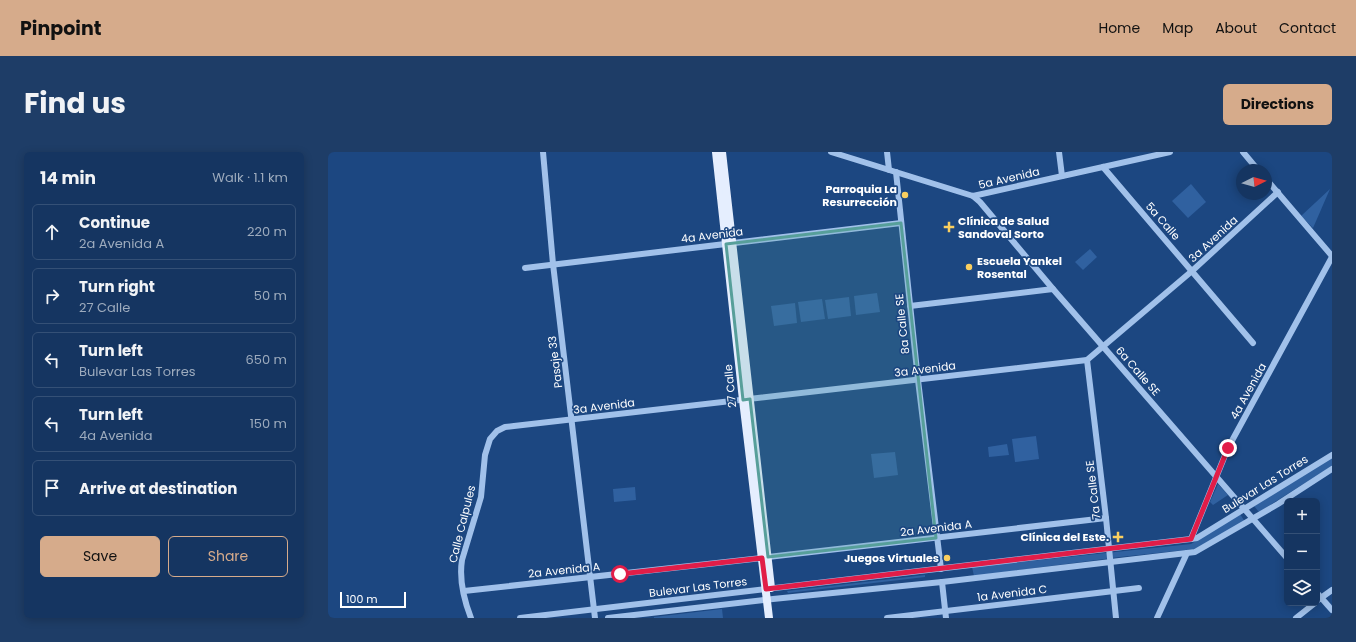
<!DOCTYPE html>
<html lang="en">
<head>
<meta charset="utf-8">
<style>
	:root { --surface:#153561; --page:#1e3d67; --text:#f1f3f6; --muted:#9dabbd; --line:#345076; --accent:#d6ab8b }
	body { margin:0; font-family:Poppins,sans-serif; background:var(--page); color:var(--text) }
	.controls { position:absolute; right:12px; bottom:12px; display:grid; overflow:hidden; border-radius:6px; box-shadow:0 2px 10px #0003 }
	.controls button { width:36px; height:36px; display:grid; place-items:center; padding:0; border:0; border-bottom:1px solid var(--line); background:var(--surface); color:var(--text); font:20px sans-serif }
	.compass { position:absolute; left:908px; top:12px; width:36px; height:36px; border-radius:50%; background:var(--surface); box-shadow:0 2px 10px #0003; rotate:84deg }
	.scale { position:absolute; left:12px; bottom:10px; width:66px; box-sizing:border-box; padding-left:4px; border:2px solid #fff; border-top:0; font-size:11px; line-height:14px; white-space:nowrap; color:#fff; -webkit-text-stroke:3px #1c4781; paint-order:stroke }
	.stop { position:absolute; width:12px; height:12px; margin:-9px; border:3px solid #e11d48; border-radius:50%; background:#fff }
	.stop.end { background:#e11d48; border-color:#fff; box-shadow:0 1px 4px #0008 }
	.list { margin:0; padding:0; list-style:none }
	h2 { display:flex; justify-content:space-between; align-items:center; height:52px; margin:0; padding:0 16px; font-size:17px }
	h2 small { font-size:13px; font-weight:400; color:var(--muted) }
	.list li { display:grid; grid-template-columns:26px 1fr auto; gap:12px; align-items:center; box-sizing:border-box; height:56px; margin:0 8px 8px; padding:0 8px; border:1px solid var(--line); border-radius:6px }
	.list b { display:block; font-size:15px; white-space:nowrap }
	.list p { margin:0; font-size:13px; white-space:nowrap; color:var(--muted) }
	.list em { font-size:13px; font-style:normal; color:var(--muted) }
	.actions { display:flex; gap:8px; padding:12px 16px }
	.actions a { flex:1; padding:9px 0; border:1px solid var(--accent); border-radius:6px; text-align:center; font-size:14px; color:var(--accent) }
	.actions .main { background:var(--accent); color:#111 }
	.icon { flex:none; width:22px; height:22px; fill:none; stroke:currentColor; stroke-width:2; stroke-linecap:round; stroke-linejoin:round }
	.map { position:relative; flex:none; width:1004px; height:466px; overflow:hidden; border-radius:6px }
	header { display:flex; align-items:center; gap:24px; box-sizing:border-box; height:56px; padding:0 20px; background:var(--accent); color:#111 }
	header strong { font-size:19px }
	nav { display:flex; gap:22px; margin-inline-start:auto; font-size:14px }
	.intro { display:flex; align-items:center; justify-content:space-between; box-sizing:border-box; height:96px; padding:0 24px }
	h1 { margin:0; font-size:28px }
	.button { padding:10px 18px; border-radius:6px; background:var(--accent); color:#111; font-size:14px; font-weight:700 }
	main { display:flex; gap:24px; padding:0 24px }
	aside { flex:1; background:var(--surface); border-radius:6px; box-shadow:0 2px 10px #0003 }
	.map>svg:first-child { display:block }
	.green { fill:#3061a0 }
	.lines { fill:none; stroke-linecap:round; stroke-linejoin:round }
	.minor { stroke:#a1c1ea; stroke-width:6 }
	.major { stroke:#e5eefe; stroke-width:8 }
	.route { stroke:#e11d48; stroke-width:5 }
	.marked { fill:#579f9a; fill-opacity:0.2; stroke:#579f9a; stroke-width:3; stroke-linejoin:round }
	.poi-dot { fill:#facf5f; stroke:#1c4781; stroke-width:1.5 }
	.labels { text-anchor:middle; stroke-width:3.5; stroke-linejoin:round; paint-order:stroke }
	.street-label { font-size:11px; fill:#fff; stroke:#1c4781 }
	.poi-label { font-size:11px; font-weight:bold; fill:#fff; stroke:#1c4781; text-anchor:end }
</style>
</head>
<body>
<header>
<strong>Pinpoint</strong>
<nav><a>Home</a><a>Map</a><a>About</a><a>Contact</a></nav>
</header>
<div class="intro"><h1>Find us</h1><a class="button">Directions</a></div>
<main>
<aside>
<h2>14 min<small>Walk · 1.1 km</small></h2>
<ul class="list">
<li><svg class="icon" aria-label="ahead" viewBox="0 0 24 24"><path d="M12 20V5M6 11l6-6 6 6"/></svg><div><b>Continue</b><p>2a Avenida A</p></div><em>220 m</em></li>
<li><svg class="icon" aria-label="right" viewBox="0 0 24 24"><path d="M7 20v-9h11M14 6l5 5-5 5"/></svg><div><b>Turn right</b><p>27 Calle</p></div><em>50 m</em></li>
<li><svg class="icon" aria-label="left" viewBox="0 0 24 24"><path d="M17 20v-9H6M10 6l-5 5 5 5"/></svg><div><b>Turn left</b><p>Bulevar Las Torres</p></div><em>650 m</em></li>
<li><svg class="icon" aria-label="left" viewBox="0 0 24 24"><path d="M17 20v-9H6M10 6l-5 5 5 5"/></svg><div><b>Turn left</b><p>4a Avenida</p></div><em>150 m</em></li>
<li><svg class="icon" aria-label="arrive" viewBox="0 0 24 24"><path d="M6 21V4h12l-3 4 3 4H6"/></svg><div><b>Arrive at destination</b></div></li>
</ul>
<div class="actions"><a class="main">Save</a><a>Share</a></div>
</aside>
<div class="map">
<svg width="1004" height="466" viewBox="0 0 1004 466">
	<rect width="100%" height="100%" fill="#1c4781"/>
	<g class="green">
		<path d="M863,32L878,50L860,66L844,49Z"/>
		<path d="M1002,37L985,76L973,64Z"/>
		<path d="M762,97L769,105L755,118L747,110Z"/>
		<path d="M549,141L552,160L528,163L526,144Z"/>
		<path d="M521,145L523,164L500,167L497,148Z"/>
		<path d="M494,147L497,167L473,170L470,150Z"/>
		<path d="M467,151L469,171L446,174L443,154Z"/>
		<path d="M708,284L711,307L687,310L684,287Z"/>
		<path d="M679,292L681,303L661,305L660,295Z"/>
		<path d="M567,300L570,323L546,326L543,302Z"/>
		<path d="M1004,304V314L931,360L926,354Z"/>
		<path d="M890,332L900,343L885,353L882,350Z"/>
		<path d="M307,335L308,348L286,350L285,337Z"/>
		<path d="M912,362L917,370L867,397L792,405L646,424L644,415L863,392Z"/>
		<path d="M597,423V425L460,441L459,439Z"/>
		<path d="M394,457L395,466H326V465Z"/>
	</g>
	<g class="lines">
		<g class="minor">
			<path d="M215,0L225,112L267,466"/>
			<path d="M503,0L645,44L842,0"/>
			<path d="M559,0L561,18"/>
			<path d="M731,0L734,24"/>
			<path d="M915,0L930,18"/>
			<path d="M775,15L925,191"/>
			<path d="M568,20L590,228L613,417"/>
			<path d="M938,27L1004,104"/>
			<path d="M645,44L652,50L725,137L959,406"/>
			<path d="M197,116L573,71"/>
			<path d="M582,154L725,137"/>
			<path d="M759,208L778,366L788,466"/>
			<path d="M863,387L900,296L1004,105"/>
			<path d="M440,405L778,366"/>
			<path d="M614,430L618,466"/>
			<path d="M136,439L434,406"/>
			<path d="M989,441L1004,458"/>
			<path d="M990,448L1004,438"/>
			<path d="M143,466C136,448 131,427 134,408L153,345L157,303L162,287L169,279L177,275L186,274L759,208L864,119L950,40"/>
			<path d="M192,466L863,387L869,386L1004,303"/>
			<path d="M280,466L445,447L614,430L867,400L950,352L1004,317"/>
			<path d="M559,466L811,436"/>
			<path d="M829,466L859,401"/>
			<path d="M968,466L987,451"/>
		</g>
		<g class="major">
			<path d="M388,0L415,248L441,466"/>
			<path d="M394,0L443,436"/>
		</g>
	</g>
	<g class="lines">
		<path class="route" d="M292,422L434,406L438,437L863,387L900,296"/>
	</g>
	<path class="marked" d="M573,71L608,386L440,405L422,247L415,248L398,92Z"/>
	<g class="poi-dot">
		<circle cx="577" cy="43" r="4"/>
		<path d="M619 69h4v4h4v4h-4v4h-4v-4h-4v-4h4z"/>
		<circle cx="641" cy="115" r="4"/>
		<path d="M788 379h4v4h4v4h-4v4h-4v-4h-4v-4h4z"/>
		<circle cx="619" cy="406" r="4"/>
	</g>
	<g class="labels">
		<g class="street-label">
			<text transform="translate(681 26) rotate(-13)" y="4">5a Avenida</text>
			<text transform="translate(835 69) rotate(49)" y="4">5a Calle</text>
			<text transform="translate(384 83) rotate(-7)" y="4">4a Avenida</text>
			<text transform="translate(885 87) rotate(-43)" y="4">3a Avenida</text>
			<text transform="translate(574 172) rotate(-96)" y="4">8a Calle SE</text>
			<text transform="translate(227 210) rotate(-97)" y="4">Pasaje 33</text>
			<text transform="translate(597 217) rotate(-7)" y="4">3a Avenida</text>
			<text transform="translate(810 219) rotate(49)" y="4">6a Calle SE</text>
			<text transform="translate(402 234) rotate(-96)" y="4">27 Calle</text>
			<text transform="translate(920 239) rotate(-61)" y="4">4a Avenida</text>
			<text transform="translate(276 254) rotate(-7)" y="4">3a Avenida</text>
			<text transform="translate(937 332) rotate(-32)" y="4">Bulevar Las Torres</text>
			<text transform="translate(765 338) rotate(-97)" y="4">7a Calle SE</text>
			<text transform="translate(134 372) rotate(-76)" y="4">Calle Calpules</text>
			<text transform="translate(608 376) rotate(-7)" y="4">2a Avenida A</text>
			<text transform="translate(236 418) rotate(-6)" y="4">2a Avenida A</text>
			<text transform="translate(370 435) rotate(-7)" y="4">Bulevar Las Torres</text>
			<text transform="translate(684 441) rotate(-7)" y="4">1a Avenida C</text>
		</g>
		<g class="poi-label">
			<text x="569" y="41">Parroquia La<tspan x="569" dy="13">Resurrección</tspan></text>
			<text x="630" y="73" text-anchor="start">Clínica de Salud<tspan x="630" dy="13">Sandoval Sorto</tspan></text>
			<text x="649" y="113" text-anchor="start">Escuela Yankel<tspan x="649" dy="13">Rosental</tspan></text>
			<text x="781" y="389">Clínica del Este.</text>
			<text x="611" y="410">Juegos Virtuales</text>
		</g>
	</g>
</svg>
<div class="controls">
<button>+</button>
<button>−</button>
<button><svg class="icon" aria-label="layers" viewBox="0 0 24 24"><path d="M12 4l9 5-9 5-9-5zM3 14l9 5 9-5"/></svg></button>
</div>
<svg class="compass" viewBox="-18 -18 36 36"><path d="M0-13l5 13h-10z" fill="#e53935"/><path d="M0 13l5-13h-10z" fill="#9dabbd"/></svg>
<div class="scale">100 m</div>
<div class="stop" style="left:292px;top:422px"></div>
<div class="stop end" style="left:900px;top:296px"></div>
</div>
</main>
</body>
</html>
